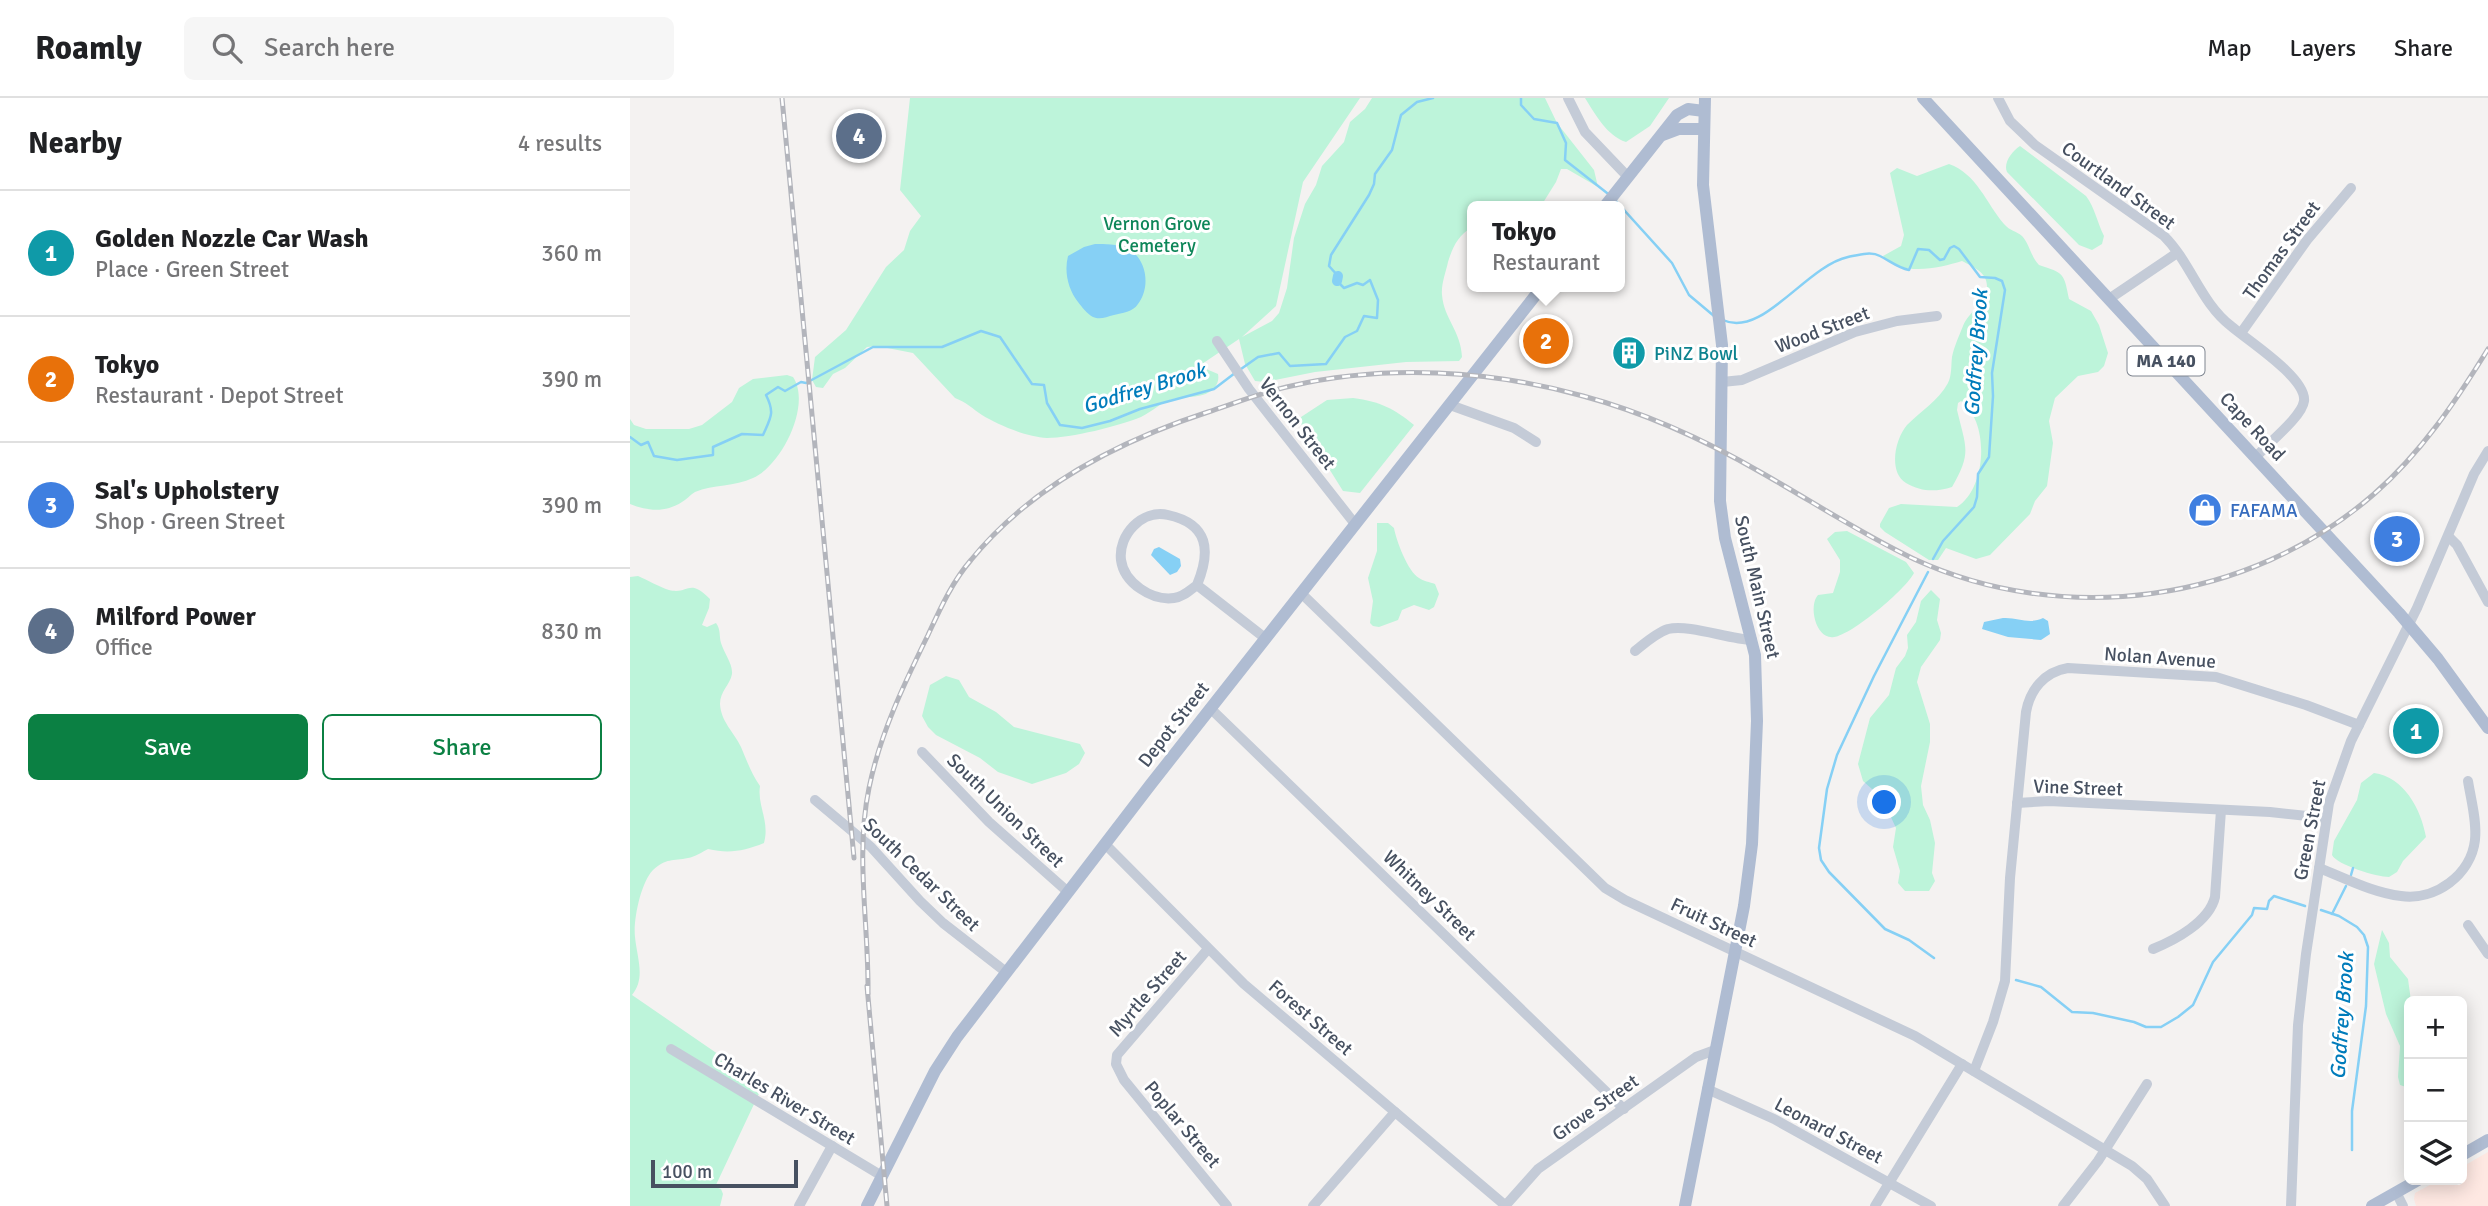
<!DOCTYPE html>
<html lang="en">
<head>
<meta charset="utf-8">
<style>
	:root { --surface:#fff; --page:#f6f6f6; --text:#202124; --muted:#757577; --line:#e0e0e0; --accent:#0b8043 }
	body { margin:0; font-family:Signika,sans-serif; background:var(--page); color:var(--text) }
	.controls { position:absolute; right:21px; bottom:21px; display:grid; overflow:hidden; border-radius:10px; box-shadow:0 4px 18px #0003 }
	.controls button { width:63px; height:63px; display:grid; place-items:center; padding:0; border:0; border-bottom:2px solid var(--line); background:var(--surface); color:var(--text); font:35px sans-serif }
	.scale { position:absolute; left:21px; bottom:18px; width:147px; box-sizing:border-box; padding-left:7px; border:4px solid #475161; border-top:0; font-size:19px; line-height:24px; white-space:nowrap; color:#475161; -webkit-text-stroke:5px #fff; paint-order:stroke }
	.you { position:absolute; left:1255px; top:705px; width:24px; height:24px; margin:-18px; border:5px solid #fff; border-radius:50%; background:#1a73e8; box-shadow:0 0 0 10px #1a73e833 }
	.badge { display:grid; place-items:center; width:46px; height:46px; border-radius:50%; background:var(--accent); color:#fff; font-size:23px; font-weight:700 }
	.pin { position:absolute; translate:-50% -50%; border:4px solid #fff; box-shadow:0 2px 7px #0006 }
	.popup { position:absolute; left:837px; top:103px; width:158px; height:91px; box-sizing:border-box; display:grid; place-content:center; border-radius:10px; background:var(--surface); filter:drop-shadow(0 2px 5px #0005); font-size:23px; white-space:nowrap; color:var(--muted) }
	.popup b { font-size:26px; color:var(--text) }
	.popup::after { content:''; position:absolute; left:50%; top:100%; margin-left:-14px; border:14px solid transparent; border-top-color:var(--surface) }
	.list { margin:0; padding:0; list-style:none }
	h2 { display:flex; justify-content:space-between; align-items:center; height:91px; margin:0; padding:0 28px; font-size:30px }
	h2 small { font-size:23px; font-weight:400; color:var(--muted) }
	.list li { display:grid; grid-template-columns:46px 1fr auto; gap:21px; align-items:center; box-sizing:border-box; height:126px; padding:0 28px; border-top:2px solid var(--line) }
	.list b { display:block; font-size:26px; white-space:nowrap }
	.list p { margin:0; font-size:23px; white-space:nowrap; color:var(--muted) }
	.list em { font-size:23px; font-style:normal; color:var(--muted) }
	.actions { display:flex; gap:14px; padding:21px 28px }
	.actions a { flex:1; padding:16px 0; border:2px solid var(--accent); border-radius:10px; text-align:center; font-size:24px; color:var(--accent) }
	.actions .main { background:var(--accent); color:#fff }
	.icon { flex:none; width:38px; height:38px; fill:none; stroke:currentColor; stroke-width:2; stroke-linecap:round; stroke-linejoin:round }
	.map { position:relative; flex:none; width:1858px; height:1108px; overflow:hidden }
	header { display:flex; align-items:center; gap:42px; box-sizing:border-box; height:98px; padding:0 35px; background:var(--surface); border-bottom:2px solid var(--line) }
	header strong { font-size:33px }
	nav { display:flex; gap:38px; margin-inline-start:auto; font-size:24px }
	.search { width:490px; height:63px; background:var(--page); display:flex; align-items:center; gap:18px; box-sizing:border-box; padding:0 24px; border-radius:10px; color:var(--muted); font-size:26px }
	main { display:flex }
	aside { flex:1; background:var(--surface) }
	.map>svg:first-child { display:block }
	.medical { fill:#fee8e2 }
	.green { fill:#bdf4da }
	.water { fill:#86d0f5 }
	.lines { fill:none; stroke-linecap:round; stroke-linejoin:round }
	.stream { stroke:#86d0f5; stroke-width:2.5 }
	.canal { stroke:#86d0f5; stroke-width:10 }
	.minor { stroke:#c4cbd7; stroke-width:10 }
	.major { stroke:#afbcd2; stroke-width:12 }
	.rail-casing { stroke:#b3b5bc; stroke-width:5 }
	.rail { stroke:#fff; stroke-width:2.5; stroke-dasharray:8; stroke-linecap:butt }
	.labels { text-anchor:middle; stroke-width:6; stroke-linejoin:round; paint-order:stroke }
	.shield { fill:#fff; stroke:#7e8590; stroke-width:2 }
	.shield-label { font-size:18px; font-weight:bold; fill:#475161 }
	.street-label { font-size:19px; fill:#475161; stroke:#fff }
	.park-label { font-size:19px; fill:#0e8659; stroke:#fff }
	.culture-label { font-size:19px; fill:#0d838f; stroke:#fff; text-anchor:start }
	.shop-label { font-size:19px; fill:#366cbe; stroke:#fff; text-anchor:start }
	.water-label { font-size:21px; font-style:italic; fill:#007cbb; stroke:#fff }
</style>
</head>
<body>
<header>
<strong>Roamly</strong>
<div class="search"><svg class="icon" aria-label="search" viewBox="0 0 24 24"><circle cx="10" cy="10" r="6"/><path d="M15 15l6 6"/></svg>Search here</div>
<nav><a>Map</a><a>Layers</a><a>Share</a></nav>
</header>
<main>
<aside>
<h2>Nearby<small>4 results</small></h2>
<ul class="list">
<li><span class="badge" style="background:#0f9aa8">1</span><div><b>Golden Nozzle Car Wash</b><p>Place · Green Street</p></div><em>360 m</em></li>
<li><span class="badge" style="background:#e8710a">2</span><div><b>Tokyo</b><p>Restaurant · Depot Street</p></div><em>390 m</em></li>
<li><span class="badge" style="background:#3f7fe0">3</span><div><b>Sal's Upholstery</b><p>Shop · Green Street</p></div><em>390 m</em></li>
<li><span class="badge" style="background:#5c6f8a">4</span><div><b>Milford Power</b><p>Office</p></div><em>830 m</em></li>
</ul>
<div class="actions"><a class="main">Save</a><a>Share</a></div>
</aside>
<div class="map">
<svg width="1858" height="1108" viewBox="0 0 1858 1108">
	<rect width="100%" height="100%" fill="#f4f2f1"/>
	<path class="medical" d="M1858,1054V1108H1786L1784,1101L1785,1095L1809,1082H1832V1069Z"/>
	<g class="green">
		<path d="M280,0H730L673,84L646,208L612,239L642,223L649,215L657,190L664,140L675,106L686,87L692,68L714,44L720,24L735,11L742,0H915L927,25L964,72L968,89L937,71H931L926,84L911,108H842V129C828,138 823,148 818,164C816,174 811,186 812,197C814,221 831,233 832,259L829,263L776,264L685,274L635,284L625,283L615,266L609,241L569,268L588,276C589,281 588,286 584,290C575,301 556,298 543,301C532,303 522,314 511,319C489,328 441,340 417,340C397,339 368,327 352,317C343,311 336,304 325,300L283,255L247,248L237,249L215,270L203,276L193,290L186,289L182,282L185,259L216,232L256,169L274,152L280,133L291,118L270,92Z"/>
		<path d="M955,0H1039L1020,28L996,44C977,38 965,16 955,0Z"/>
		<path d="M1390,48L1456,98C1465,110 1467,124 1474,138L1472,146L1462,152L1449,147L1377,74C1373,65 1382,53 1390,48Z"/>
		<path d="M1319,66C1347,76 1356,105 1374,126C1380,133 1386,133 1392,138C1399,145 1401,159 1409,167C1434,175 1434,175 1439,201L1461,213L1469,227L1478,255L1474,268L1468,274L1448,278L1425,300L1419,323L1423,345L1417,388L1405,403L1400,416L1360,457L1346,461L1316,450L1308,462H1299L1255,434L1250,429V426L1259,410L1271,406L1327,409C1357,390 1360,324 1331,303L1328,305L1327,312C1336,350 1342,354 1322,389C1306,394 1291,394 1276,385C1258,374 1265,341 1277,327C1291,313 1308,303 1318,285C1322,277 1321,267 1322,259C1324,249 1329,238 1333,228C1339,213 1356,206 1357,188C1357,174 1343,169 1332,163C1309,170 1273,179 1253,158L1271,148L1274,137L1260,75L1267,70L1287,78Z"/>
		<path d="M157,277L163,279C182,307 151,368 123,380C105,389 83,386 65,394C60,397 56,402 52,404C35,415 18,413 0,406V321L4,327L16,331H59L72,327L102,304L109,290L123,281Z"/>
		<path d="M723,300C751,304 763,310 784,327L730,395L713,393L668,321L697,302Z"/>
		<path d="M747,425H758L764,430C766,442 778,474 789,480C793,483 800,484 805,486L809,496L804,509L799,512L784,507L772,512L768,522L749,529L743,528L740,525L743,503L738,480L747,453Z"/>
		<path d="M1217,433L1276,464L1284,475C1276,491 1222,537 1204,539C1186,542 1178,508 1188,497L1203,495L1210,474V462L1197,441L1205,434Z"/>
		<path d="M8,478C18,482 29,489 39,492C59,497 58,479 80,501L79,510L72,527L77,529L86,525C91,532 89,538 91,545C94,555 103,566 102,576C100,587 90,593 90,606C91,624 104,634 111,649C117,663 121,675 130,688C127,708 140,723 134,745C114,753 99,756 78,751C72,754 65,759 58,760C43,763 36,760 23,772C11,784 3,822 5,839C7,860 16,880 2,897L133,987L85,1089L91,1091L93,1096L90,1108H0V479Z"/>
		<path d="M1301,492L1310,501L1307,522L1311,535L1310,542L1291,569L1287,584L1300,626V644L1291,688L1293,707L1300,722L1305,745L1302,775L1305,783L1299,793H1275L1268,785L1270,773L1263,749L1266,730L1252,700L1233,683L1228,666L1240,620L1259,597L1266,570L1275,558L1278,550L1277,537L1286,524L1291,503Z"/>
		<path d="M316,578L329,582L339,599L366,614L384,629L450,646L455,655L449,666L436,675L402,686L368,674L350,660L306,637L298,629L292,618L300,587Z"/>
		<path d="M1744,675C1774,679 1791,711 1796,739L1773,763L1767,774L1759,779C1747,779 1707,767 1702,757L1704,743L1727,702L1731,685Z"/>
		<path d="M1752,832L1759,845L1760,859L1778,881L1781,903L1779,990L1770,987L1768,979L1770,948L1756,916L1744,866Z"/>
	</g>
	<g class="water">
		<path d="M465,146C475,146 487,146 497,150C517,160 521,189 508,206C503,214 492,215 484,217C476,219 470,222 463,219C457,216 452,209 448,204C438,191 434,174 438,158L454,149Z"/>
		<path d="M529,449L550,461L551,468L547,474L540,477L521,457L524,451Z"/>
		<path d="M1373,520C1388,519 1399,527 1413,520L1418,523L1420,536L1411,542L1378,539L1352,531L1354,524Z"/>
	</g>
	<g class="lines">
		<g class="stream">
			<path d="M891,0V7L904,21L927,25L936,45L935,62L977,95"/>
			<path d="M985,102L1042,165L1059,197L1084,218"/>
			<path d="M708,178L699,168L701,157L739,97L744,86L745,76L762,52L771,17L787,4L803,0"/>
			<path d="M1093,222C1132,241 1176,168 1218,159C1228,157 1241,153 1250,158C1260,163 1268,170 1279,172L1288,151L1299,152L1310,162L1314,161L1320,150L1324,148L1329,151L1350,179L1365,180L1372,183L1375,192L1362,275L1363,298L1359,359L1348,376L1347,399L1344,409L1313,443L1303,461"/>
			<path d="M611,271L628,259L649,255L660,268L696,266L715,239L727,233L734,218L747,220L748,202L740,182L733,187L727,185L714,190L707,183"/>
			<path d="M0,339L11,347L18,344L24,358L47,362L83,357V349L112,336L133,337C141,319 145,315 136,297L148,289L155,293L171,284L176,285L243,249H312L351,233L370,239L402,286L414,287L417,305L430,327L452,330L480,323L510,311L584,291L605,275"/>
			<path d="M1298,474L1244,578L1207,657L1197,691L1189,750L1191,762L1199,774L1255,831L1279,842L1304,860"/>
			<path d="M1721,777L1723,770"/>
			<path d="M1691,812L1709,818L1727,829L1734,837L1738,849L1736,908L1722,1013V1052"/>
			<path d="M1702,816L1716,788"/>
			<path d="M1386,882L1411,889L1442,914L1463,915L1504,924L1516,929H1531L1548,919L1563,907L1583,864L1622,817L1624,810L1637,811L1639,803L1644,798L1675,808"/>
		</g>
		<path class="canal" d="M707,183L708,178"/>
		<g class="minor">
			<path d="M938,0L955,34L998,79"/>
			<path d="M1368,0L1380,23L1405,47L1534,138C1561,165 1571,205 1601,228C1617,242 1677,280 1674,303C1672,319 1637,346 1626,359"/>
			<path d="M1479,201L1547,155"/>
			<path d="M1611,235L1677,142L1721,90"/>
			<path d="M587,243L619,291L725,426"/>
			<path d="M1092,284L1112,282L1225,234L1267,223L1307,218"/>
			<path d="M820,307L884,330L906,344"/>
			<path d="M1819,439L1827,447L1858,504"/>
			<path d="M567,487C560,492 553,499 544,500C522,503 494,485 491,462C488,437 512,411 538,417C579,426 581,453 567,487L635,540"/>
			<path d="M671,495L975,790L995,802L1285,938L1502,1068L1517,1081L1535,1108"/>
			<path d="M1005,553C1015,545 1026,535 1038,531C1059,526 1098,541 1122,542"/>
			<path d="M580,610L994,1011"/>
			<path d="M292,654L359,724L438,794"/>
			<path d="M185,702L241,749L290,803L313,825L376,874"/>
			<path d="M1387,705L1419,703L1640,714L1696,720"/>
			<path d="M475,746L614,886L876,1108"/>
			<path d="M1689,770C1715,780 1743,795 1771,798C1805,803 1841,777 1845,742C1847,723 1841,702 1838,683"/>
			<path d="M1838,827L1858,856"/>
			<path d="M578,851L487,957L486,966L494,982L597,1108"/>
			<path d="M1523,851C1545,842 1579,824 1585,799L1591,712"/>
			<path d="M41,951L252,1078"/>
			<path d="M1344,973L1363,924L1375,883L1380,780L1396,614C1400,592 1414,574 1438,570L1586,579L1676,607L1729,627"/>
			<path d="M1077,991L1144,1021L1301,1108"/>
			<path d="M1766,1094L1773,1108"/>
			<path d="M169,1108L202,1048"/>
			<path d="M683,1108L765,1014"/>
			<path d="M875,1108L908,1071L1066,959L1085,952"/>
			<path d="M1245,1108L1332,966"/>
			<path d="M1433,1108L1468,1063L1517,986"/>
			<path d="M1661,1108L1668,927L1676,856L1699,705L1721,643L1787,510L1844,376L1858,353"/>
		</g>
		<g class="major">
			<path d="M1293,0L1769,515L1808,561L1858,630"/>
			<path d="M1033,37L1049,31H1073"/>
			<path d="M975,108L1047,17L1058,11L1074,13"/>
			<path d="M1832,1057L1858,1042"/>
			<path d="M237,1108L305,973L327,939L521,686L912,189"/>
			<path d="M1055,1108L1114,808L1122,746L1127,623L1125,557L1095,440L1090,403L1092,247L1073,87L1075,0"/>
			<path d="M1742,1108L1788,1082"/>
		</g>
		<g class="rail-casing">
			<g id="rail">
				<path d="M152,0L224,760"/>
				<path d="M237,888L257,1108"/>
				<path d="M238,896C239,827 225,758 239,690C250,636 274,586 298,537C310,511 322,484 341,462C401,388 489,343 578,314C605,305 633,294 661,288C755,266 860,272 953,298C1016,315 1075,342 1132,375C1183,404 1232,436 1284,461C1434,530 1619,505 1744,396C1791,355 1826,303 1858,251"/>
			</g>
		</g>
		<use href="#rail" class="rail"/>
	</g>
	<defs>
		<g id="building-disc" transform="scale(1.75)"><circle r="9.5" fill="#0f9aa8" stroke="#fff"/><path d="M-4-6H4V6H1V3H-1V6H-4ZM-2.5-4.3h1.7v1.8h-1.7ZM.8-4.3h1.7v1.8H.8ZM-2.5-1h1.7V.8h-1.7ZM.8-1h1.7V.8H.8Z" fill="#fff"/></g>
		<g id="shop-disc" transform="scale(1.75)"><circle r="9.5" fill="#3f7fe0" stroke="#fff"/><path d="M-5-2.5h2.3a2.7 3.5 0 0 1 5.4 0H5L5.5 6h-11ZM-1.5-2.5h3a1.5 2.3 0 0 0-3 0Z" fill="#fff"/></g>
	</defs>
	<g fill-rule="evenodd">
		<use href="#building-disc" x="999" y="255"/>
		<use href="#shop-disc" x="1575" y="412"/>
	</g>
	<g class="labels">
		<rect class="shield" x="1497.5" y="248.5" width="77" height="29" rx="5"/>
		<g class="shield-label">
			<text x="1536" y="269">MA 140</text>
		</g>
		<g class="street-label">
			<text transform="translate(1489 87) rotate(36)" y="7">Courtland Street</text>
			<text transform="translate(1651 152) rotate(-54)" y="7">Thomas Street</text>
			<text transform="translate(1192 231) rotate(-21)" y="7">Wood Street</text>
			<text transform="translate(668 325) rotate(52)" y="7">Vernon Street</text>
			<text transform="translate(1623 328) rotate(47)" y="7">Cape Road</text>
			<text transform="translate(1128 489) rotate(77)" y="7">South Main Street</text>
			<text transform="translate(1530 559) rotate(4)" y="7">Nolan Avenue</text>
			<text transform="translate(543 626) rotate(-52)" y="7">Depot Street</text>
			<text transform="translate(1448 689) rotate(2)" y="7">Vine Street</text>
			<text transform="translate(376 712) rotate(44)" y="7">South Union Street</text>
			<text transform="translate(1679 732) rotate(-79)" y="7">Green Street</text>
			<text transform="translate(292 776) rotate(44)" y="7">South Cedar Street</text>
			<text transform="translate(800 797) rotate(44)" y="7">Whitney Street</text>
			<text transform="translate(1084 824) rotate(25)" y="7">Fruit Street</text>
			<text transform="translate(517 895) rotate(-49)" y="7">Myrtle Street</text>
			<text transform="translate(681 919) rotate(41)" y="7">Forest Street</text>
			<text transform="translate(155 1000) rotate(31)" y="7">Charles River Street</text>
			<text transform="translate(965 1009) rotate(-35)" y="7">Grove Street</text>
			<text transform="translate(553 1026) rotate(50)" y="7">Poplar Street</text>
			<text transform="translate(1199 1032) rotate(28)" y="7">Leonard Street</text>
		</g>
		<g class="park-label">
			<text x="527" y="132">Vernon Grove<tspan x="527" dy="22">Cemetery</tspan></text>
		</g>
		<g class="culture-label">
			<text x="1024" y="262">PiNZ Bowl</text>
		</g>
		<g class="shop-label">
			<text x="1600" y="419">FAFAMA</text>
		</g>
		<g class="water-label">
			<text transform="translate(1346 255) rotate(-86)" y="7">Godfrey Brook</text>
			<text transform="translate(514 290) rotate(-17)" y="7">Godfrey Brook</text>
			<text transform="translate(1712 918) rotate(-86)" y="7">Godfrey Brook</text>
		</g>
	</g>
</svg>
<div class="controls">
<button>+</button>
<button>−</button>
<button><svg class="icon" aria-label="layers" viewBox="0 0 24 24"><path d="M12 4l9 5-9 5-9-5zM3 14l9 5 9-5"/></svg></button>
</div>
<div class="scale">100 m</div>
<div class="you"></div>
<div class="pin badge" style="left:1786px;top:633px;background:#0f9aa8">1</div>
<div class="pin badge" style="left:916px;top:243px;background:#e8710a">2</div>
<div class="popup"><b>Tokyo</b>Restaurant</div>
<div class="pin badge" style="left:1767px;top:441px;background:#3f7fe0">3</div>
<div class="pin badge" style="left:229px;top:38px;background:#5c6f8a">4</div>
</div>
</main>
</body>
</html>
